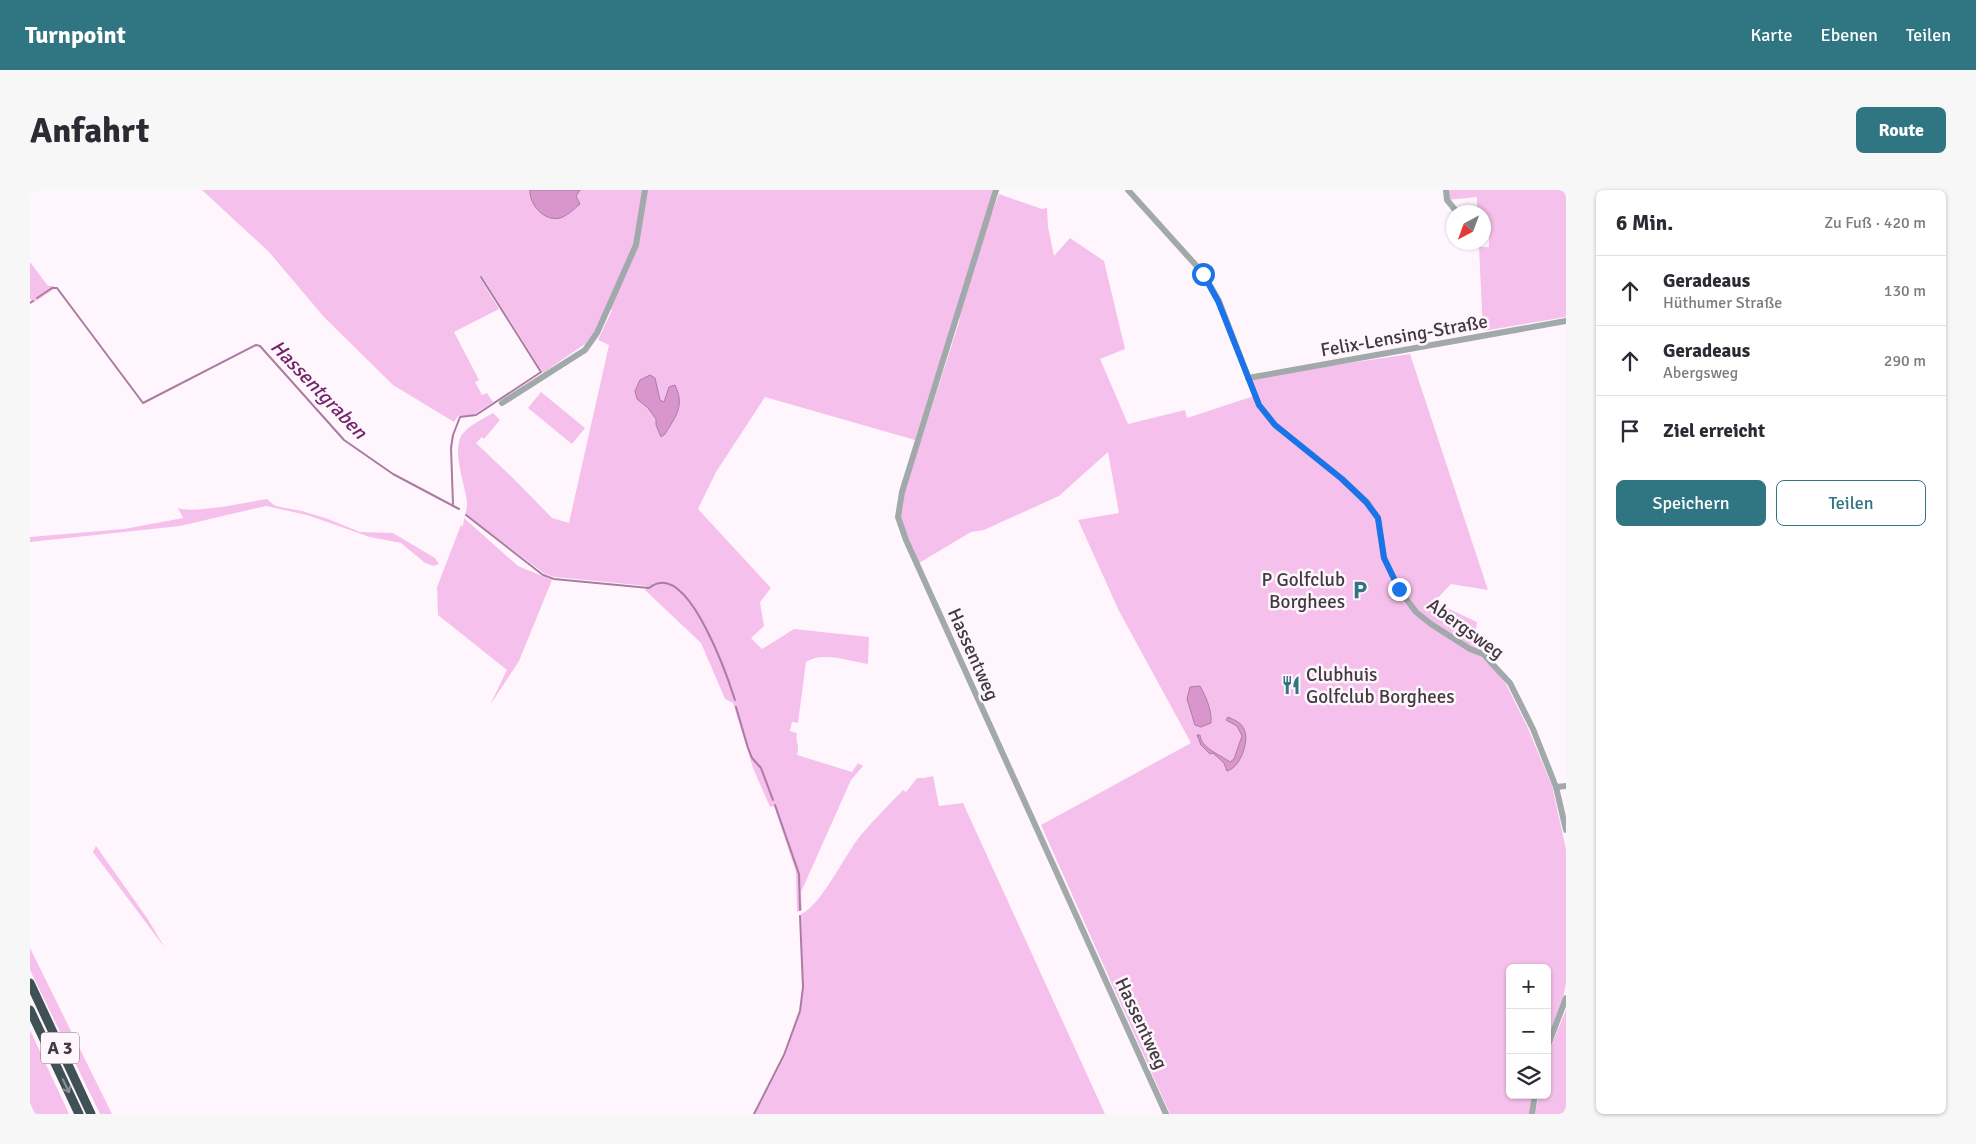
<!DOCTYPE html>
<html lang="de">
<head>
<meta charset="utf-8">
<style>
	:root { --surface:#fff; --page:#f7f7f7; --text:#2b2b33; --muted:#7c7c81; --line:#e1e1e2; --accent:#2f7582 }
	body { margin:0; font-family:Signika,sans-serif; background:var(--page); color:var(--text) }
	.controls { position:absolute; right:15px; bottom:15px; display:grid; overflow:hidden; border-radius:8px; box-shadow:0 1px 4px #0004 }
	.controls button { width:45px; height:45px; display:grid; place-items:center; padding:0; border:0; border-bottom:1px solid var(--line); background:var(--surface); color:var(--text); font:25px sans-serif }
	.compass { position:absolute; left:1416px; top:15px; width:45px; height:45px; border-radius:50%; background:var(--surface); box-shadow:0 1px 4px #0004; rotate:221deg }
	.stop { position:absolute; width:15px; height:15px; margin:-11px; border:4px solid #1a73e8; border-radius:50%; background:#fff }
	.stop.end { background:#1a73e8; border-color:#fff; box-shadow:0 1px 5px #0008 }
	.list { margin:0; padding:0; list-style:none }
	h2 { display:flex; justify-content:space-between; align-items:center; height:65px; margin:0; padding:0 20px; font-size:21px }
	h2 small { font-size:16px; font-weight:400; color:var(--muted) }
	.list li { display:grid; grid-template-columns:32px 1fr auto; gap:15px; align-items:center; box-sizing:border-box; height:70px; padding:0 20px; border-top:1px solid var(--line) }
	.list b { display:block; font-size:19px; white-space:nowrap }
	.list p { margin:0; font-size:16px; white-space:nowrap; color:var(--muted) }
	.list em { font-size:16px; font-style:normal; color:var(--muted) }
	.actions { display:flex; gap:10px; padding:15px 20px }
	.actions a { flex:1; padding:11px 0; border:1px solid var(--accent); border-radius:8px; text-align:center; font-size:18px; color:var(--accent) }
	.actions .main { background:var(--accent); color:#fff }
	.icon { flex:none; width:28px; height:28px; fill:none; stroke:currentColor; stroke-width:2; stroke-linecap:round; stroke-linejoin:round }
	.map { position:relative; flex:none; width:1536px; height:924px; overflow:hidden; border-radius:8px }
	header { display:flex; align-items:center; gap:30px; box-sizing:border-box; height:70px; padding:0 25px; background:var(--accent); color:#fff }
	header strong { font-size:24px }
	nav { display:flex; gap:28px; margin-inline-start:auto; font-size:18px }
	.intro { display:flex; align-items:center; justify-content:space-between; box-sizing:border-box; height:120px; padding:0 30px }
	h1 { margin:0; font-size:35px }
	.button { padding:12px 22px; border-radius:8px; background:var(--accent); color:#fff; font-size:18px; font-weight:700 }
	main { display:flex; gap:30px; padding:0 30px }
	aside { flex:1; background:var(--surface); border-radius:8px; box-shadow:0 1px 4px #0004 }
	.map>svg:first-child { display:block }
	.green { fill:#f5c0eb }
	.water { fill:#d996cd; stroke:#ab7ba3 }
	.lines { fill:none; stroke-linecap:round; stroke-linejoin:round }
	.stream { stroke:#ab7ba3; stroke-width:2 }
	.minor { stroke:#a1a9ab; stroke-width:6 }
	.highway { stroke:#405155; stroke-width:9 }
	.oneway { stroke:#8c9398 }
	.route { stroke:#1a73e8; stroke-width:6 }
	.labels { text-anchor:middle; stroke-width:5; stroke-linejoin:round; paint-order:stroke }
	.shield { fill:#fff6fd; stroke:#7a7379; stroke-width:1 }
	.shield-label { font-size:18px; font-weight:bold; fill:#413b40 }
	.street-label { font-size:19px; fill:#413b40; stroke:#fff6fd }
	.poi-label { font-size:19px; fill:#413b40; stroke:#fff6fd; text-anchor:end }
	.water-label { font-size:20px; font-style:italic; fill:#73256a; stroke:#fff6fd }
</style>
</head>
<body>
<header>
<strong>Turnpoint</strong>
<nav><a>Karte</a><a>Ebenen</a><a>Teilen</a></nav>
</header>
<div class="intro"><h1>Anfahrt</h1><a class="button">Route</a></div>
<main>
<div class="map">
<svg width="1536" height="924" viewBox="0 0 1536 924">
	<rect width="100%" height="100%" fill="#fff6fd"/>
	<g class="green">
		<path d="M172,0H964L933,100L969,4L1012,19L1017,18L1018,37L1024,66L1040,48L1074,71L1095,159L1070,169L1098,234L1155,220L1157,228L1224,206L1218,188L1380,164L1458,400L1421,394L1404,412L1447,432L1444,456L1454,458L1451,467L1468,483L1476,494L1497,536L1522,596L1536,659V794L1533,808L1517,851V778H1480V905H1504L1500,924H1140L1011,635L1161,553L1089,421L1048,330L1089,323L1078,262L1029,306L954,340L941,342L889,373L870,328L874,304L930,129L924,127L885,250L735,207L686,282L668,319L741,398L730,412L734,436L721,448L732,459L764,439L839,447L838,474C818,471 793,461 776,472L768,533L762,532L760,541L767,543C765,551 770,555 767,565L822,582L828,573L833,576L821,590L771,702L772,720L767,722L766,682L744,616L740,617L723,578L703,513L695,509L671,453L615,400L617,396L525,387L515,384L435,324C439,314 436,307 434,297C431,283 424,260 431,246C437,236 453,229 463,223L470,230L454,249L452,247L446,253L483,288L522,328L539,333L579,155L568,150L582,120L577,117L566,141L555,154L513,183L452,86L450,88L469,119L424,142L449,190L445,192L452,205L457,203L463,212L442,226H428L424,232L363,195L294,127L239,62Z"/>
		<path d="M1416,0H1536V127L1453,141L1449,57H1459V43H1454V22H1447V7L1417,10Z"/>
		<path d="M0,72L18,96H24V99L3,113L0,108Z"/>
		<path d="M511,202L555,238L542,254L498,218Z"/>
		<path d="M237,309L244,315L250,317L272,321L298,329L330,342L363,343L405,368L409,374L404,376L395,373L371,353L340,347L277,325L236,316L150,336L0,352V347L94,339L153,328L148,318C162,324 218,312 237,309Z"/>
		<path d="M434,328L488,376L522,390L489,471L460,515L477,480L408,425L407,397L431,335L433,336Z"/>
		<path d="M903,586L909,616L933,613L1075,924H725L755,866L770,820L773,797L771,724C791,716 815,664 831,645C844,629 859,615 873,600L876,602L887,588H894Z"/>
		<path d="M66,656L117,728L135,758L63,662Z"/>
		<path d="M0,758L82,924H70L0,780Z"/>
		<path d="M1536,820V924H1505L1509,905H1517V866Z"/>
		<path d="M0,840L39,924H5L0,913Z"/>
	</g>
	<g class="water">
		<path d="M500,0H550L546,6L550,14C544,19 537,26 530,28C514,32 499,14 500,0Z"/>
		<path d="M620,185L625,188L630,210L634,212L639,197L645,195C655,216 646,226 635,244L631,247L626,235V229L618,218L607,209L605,201L610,190Z"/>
		<path d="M1170,496C1176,507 1182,520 1181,533L1171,537L1165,535L1157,509L1160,497Z"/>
		<path d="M1198,527C1204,530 1211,532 1214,539C1220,551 1210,578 1197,581L1194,573L1183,563L1180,564L1171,555L1167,545H1170C1171,558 1189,564 1200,572L1204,569L1212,546L1207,536L1196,530Z"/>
	</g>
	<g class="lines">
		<g class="stream">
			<path d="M7,108L22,98H27L113,213L226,155L230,156L314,250L363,284L429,319"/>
			<path d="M0,113L3,111"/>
			<path d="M423,314L421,258L423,245L430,227L446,225L511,182L451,87"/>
			<path d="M436,325L513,385L524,389L619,398C622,396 626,393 630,393C663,388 697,485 705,510"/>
			<path d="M706,517L718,558L722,568L731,578L743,610"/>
			<path d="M745,615L769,684L770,720"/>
			<path d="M724,924L754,865L770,821L773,797L770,726"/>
		</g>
		<g class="minor">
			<path d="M966,0L872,302L868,327L876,350L1136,924"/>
			<path d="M1098,0L1173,83L1189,111L1229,215L1245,235L1312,289L1337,312L1348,328L1354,368L1369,399L1386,422L1401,434L1440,459L1453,464L1480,493L1503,539L1526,597L1536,640"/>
			<path d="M1416,0L1417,10L1427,22"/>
			<path d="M1218,188L1536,131"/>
			<path d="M472,213L555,160L567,143L606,55L615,0"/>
			<path d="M1526,597L1536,596"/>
			<path d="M1517,858L1536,808"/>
			<path d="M1502,924L1505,905"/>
		</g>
		<g class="highway">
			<path d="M0,793L61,924"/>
			<path d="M0,820L49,924"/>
		</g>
	</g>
	<defs><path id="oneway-shaft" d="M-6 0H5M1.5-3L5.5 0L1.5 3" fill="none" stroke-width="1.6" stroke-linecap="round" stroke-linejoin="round" transform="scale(1.25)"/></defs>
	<use class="oneway" href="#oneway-shaft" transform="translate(36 896) rotate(65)"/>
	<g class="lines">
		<path class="route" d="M1173,84L1188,111L1229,215L1245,235L1312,289L1336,312L1348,328L1354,368L1369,399"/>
	</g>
	<defs>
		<g id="parking-bare" transform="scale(1.5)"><path d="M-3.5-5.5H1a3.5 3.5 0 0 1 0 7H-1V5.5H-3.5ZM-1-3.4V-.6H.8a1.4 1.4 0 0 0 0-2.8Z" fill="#2f7582" stroke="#fff6fd" stroke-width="2.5" paint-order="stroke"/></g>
		<g id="restaurant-bare" transform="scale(1.5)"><path d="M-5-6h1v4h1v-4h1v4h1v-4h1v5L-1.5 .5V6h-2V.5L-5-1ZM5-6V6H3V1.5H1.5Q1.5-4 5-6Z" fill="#2f7582" stroke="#fff6fd" stroke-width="2.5" paint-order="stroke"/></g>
	</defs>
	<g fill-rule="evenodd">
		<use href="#parking-bare" x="1330" y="400"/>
		<use href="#restaurant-bare" x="1261" y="495"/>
	</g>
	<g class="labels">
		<rect class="shield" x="11" y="842.5" width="38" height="31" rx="4"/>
		<g class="shield-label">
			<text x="30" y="864">A 3</text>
		</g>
		<g class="street-label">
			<text transform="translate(1374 145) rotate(-10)" y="7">Felix-Lensing-Straße</text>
			<text transform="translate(1436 438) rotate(36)" y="7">Abergsweg</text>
			<text transform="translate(944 464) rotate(66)" y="7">Hassentweg</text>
			<text transform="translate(1112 833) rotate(65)" y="7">Hassentweg</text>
		</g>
		<g class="poi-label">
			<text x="1315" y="396">P Golfclub<tspan x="1315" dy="22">Borghees</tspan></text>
			<text x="1276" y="491" text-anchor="start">Clubhuis<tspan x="1276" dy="22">Golfclub Borghees</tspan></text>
		</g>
		<g class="water-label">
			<text transform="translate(289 199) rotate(46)" y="7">Hassentgraben</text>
		</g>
	</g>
</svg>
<div class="controls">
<button>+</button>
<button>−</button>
<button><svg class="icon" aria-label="layers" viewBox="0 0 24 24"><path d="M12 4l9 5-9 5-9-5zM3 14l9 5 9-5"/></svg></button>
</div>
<svg class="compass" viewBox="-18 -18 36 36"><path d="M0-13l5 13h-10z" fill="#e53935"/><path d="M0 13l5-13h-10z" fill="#7c7c81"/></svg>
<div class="stop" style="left:1173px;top:84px"></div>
<div class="stop end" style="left:1369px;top:399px"></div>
</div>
<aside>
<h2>6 Min.<small>Zu Fuß · 420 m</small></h2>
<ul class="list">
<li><svg class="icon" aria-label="ahead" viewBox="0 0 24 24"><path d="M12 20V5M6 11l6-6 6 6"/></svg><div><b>Geradeaus</b><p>Hüthumer Straße</p></div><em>130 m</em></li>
<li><svg class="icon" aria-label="ahead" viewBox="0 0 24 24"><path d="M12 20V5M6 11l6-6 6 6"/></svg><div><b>Geradeaus</b><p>Abergsweg</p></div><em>290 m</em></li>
<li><svg class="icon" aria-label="arrive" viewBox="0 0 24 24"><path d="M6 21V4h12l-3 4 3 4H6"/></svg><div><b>Ziel erreicht</b></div></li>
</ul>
<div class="actions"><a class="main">Speichern</a><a>Teilen</a></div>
</aside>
</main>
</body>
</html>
